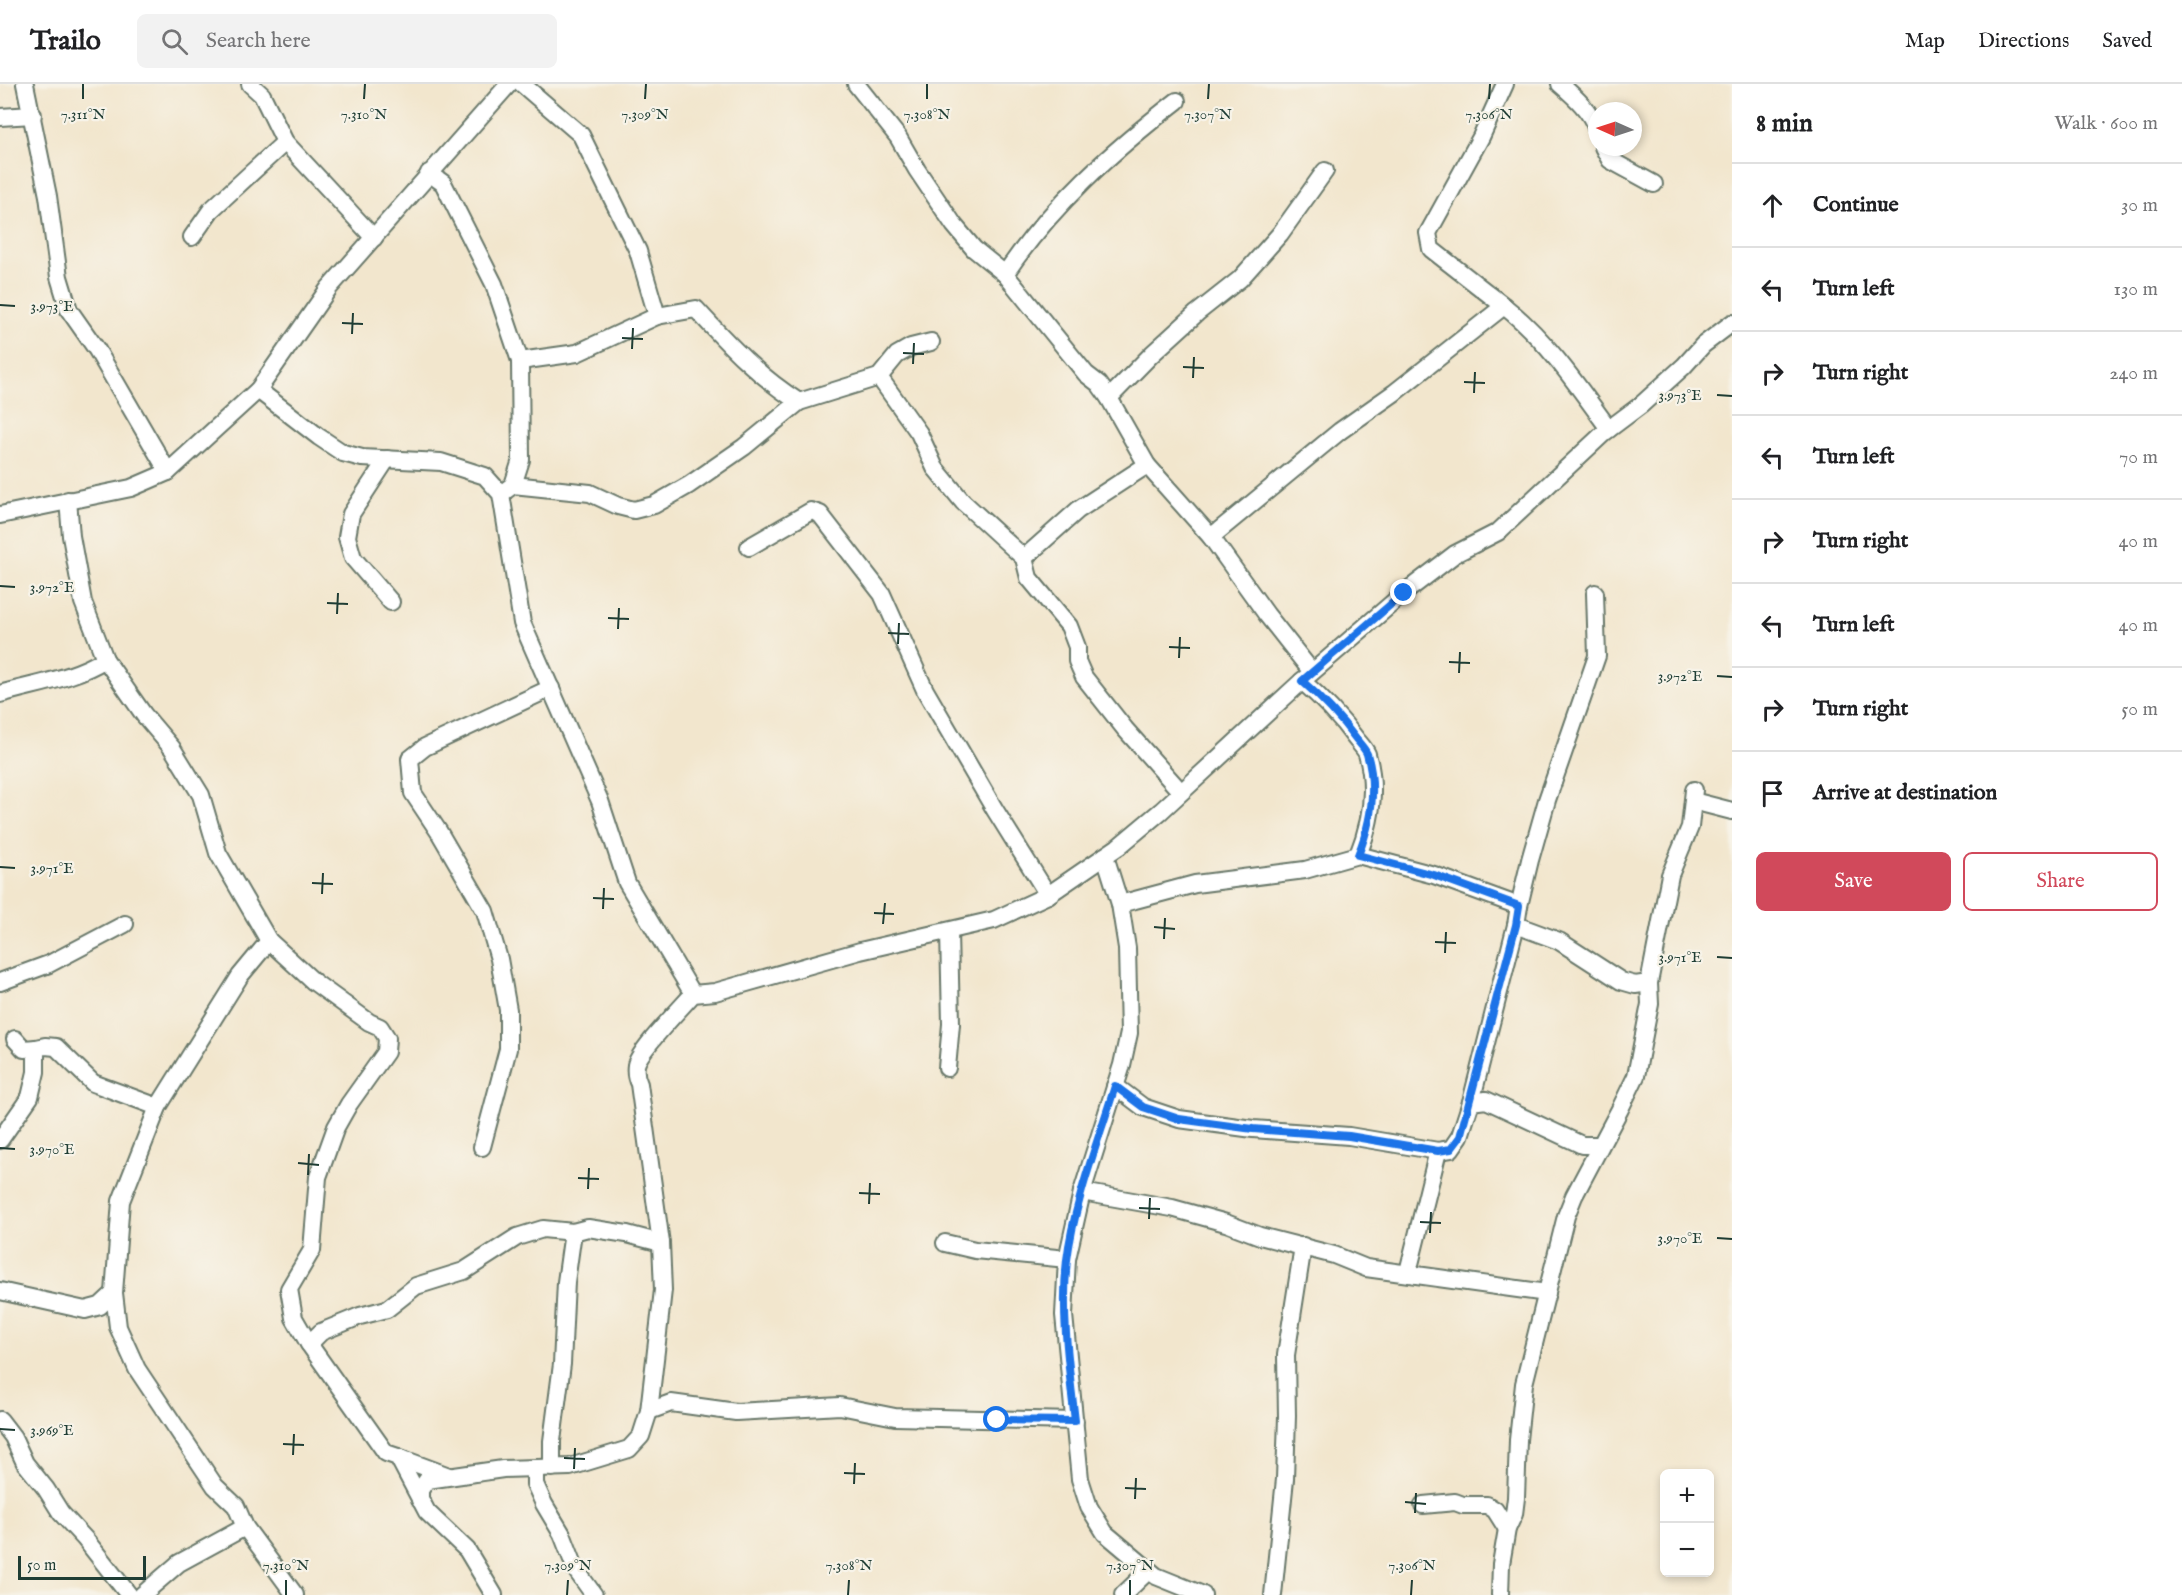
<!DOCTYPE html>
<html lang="en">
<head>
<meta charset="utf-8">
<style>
	:root { --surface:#fff; --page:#f2f2f2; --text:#202124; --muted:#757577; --line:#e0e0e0; --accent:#d1495b }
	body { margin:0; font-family:"IM FELL English",serif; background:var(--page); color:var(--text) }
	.controls { position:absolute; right:18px; bottom:18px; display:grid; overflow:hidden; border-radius:9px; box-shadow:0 3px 9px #0003 }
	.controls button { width:54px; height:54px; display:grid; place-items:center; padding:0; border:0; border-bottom:2px solid var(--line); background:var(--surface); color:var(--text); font:30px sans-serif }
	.compass { position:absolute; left:1588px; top:18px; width:54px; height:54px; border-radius:50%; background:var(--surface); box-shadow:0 3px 9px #0003; rotate:273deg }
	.scale { position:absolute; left:18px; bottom:15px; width:128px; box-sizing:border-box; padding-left:6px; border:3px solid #1f3d34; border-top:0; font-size:16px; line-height:21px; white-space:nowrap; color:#1f3d34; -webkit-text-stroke:4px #f7f3e8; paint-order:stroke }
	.stop { position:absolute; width:18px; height:18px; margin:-14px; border:4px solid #1a73e8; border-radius:50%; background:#fff }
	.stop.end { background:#1a73e8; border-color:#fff; box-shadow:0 2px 6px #0008 }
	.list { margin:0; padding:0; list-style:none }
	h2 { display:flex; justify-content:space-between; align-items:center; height:78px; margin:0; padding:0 24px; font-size:26px }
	h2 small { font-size:20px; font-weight:400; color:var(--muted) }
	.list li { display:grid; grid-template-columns:39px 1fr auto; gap:18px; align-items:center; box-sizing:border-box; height:84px; padding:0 24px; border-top:2px solid var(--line) }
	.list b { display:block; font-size:22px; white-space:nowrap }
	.list em { font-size:20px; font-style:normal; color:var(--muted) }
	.actions { display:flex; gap:12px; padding:18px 24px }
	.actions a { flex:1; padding:14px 0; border:2px solid var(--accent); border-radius:9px; text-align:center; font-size:21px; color:var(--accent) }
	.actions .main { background:var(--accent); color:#fff }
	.icon { flex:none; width:33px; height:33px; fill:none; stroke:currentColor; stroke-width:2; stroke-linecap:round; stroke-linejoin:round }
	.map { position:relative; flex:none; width:1732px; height:1511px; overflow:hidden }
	header { display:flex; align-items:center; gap:36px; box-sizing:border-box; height:84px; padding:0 30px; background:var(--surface); border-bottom:2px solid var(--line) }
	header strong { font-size:28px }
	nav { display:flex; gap:33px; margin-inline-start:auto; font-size:21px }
	.search { width:420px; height:54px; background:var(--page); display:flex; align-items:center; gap:15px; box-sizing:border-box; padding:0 21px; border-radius:9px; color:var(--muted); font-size:22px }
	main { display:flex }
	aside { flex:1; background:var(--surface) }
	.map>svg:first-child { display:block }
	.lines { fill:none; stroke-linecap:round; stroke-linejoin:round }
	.street-casing { stroke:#69786a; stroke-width:20 }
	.street { stroke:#fff; stroke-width:16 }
	.route { stroke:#1a73e8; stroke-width:8 }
	.ticks { fill:none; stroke:#1f3d34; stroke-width:2 }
	.ticks-label { font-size:15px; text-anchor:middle; fill:#1f3d34; stroke:#f7f3e8; stroke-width:4.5; stroke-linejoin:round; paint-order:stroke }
</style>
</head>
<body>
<header>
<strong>Trailo</strong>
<div class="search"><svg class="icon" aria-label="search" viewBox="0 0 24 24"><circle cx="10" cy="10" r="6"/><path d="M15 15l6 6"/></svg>Search here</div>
<nav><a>Map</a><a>Directions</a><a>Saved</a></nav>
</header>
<main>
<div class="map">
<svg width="1732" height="1511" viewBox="0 0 1732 1511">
	<rect width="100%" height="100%" fill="#f7f3e8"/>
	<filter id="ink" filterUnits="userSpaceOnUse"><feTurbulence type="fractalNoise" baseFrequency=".0167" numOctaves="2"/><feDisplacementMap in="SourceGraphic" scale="12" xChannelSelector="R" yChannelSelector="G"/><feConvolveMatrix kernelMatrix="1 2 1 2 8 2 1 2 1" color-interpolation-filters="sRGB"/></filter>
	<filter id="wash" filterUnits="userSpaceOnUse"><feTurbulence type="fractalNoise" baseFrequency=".008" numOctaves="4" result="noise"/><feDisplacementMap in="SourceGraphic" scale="24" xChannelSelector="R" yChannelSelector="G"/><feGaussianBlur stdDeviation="1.35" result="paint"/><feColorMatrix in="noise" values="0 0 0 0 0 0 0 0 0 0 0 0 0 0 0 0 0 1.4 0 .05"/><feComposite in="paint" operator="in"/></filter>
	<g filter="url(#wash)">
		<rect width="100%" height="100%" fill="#f2e6cd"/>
	</g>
	<g filter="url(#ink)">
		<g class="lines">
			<g class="street-casing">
				<g id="street">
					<path d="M25,0L48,112L59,193L69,226L97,266L168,388"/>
					<path d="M250,0L262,11L285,58L374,154"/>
					<path d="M522,0L581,51L638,167L657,232"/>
					<path d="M856,0L898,53L917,86L954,141L974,165L1005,190C1051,122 1112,67 1177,17"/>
					<path d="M1560,0C1575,13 1591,27 1597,46"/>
					<path d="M0,33L33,31"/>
					<path d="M1603,63L1610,76L1654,100"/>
					<path d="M429,89L443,99L494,200L520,277L521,376L513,401"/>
					<path d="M192,153L211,126L285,58"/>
					<path d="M1005,190L1086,290L1099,300L1109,314L1147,381L1211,453L1267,531L1312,588"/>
					<path d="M1504,222L1431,165L1428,149L1481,53L1505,0"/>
					<path d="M520,277L577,269L657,232L696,225C728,260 759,293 799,318"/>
					<path d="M879,293L919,349L935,384L963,418L1024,474L1029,494L1069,542L1077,563V577L1084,593L1125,645L1181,708"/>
					<path d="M258,306L319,353L343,369L362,374L441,378L485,392L501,410L522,539L600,717L627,799L693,910"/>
					<path d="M1109,314L1152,270L1197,229L1240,195L1280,150L1325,87"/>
					<path d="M387,375L351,430L347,453L353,474L391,518"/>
					<path d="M501,410L513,401L590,409L618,422L634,426L654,421L689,401L744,363L799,318L879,293L897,271L911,263L931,258"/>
					<path d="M68,416L71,452L83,518L105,575L144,631L172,664L201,711L218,769L269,857L314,898L369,938L380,943L387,954L386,968L349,1020L336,1043L318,1093L312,1166L289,1205L294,1234L309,1260L386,1369L398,1373L427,1428L467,1466L494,1511"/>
					<path d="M0,431L131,404L168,388L258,306L329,204L509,0"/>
					<path d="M1211,453L1340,347L1394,309L1504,222C1546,255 1578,302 1609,345"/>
					<path d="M749,463L811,427L820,430L882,510L925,606L995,726L1048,811"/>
					<path d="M1024,474L1078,426L1147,381"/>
					<path d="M1302,597C1323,615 1340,633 1356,655C1360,660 1365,665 1367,670C1377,704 1371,739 1358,771"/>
					<path d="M0,610C34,600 74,595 105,575"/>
					<path d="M1693,717L1732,727"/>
					<path d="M1105,772L1120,820L1127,864L1129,949L1122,981L1082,1108L1067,1175L1064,1231L1080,1395L1089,1423L1105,1449L1156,1492L1203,1511"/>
					<path d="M1120,820L1195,800L1305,786L1358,771L1434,791L1519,822"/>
					<path d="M1516,841L1559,857L1621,897L1635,901L1649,899"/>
					<path d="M269,857L240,892L158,1023L121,1117L114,1209L118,1243L137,1285L215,1402L236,1422L245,1443L295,1511"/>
					<path d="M0,898L49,880L125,840"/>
					<path d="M36,964L45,962L56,963L93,999L158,1023"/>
					<path d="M947,984L951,940L949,847"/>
					<path d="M1115,1002L1143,1023L1179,1035L1253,1045L1349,1052L1438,1067L1451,1065L1460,1052L1471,1018L1516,841L1519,822L1530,776L1547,716L1597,572L1595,509"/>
					<path d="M1471,1018L1486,1016L1582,1061H1600"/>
					<path d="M0,1056L30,1013L36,988V964L24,965L15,955"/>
					<path d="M482,1063L508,965V926L499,875L485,827L439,748L413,709L410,675L425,663L551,604"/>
					<path d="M1082,1108L1172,1124L1226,1139L1260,1152L1334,1171L1366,1184L1547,1209"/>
					<path d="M945,1159L975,1166L1067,1175"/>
					<path d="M1408,1188L1438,1067"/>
					<path d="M0,1207L85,1226L100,1222L114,1209"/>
					<path d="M309,1260L321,1248L360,1232L387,1225L416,1202L464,1187L517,1153L543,1145L573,1148L588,1144L627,1150L661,1159"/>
					<path d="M649,1327L671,1319L736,1328L840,1322L895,1333L1075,1337"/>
					<path d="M0,1336L13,1353L25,1379L46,1405L61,1429L85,1455L129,1511"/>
					<path d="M398,1373L449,1392"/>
					<path d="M535,1384V1400L544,1420L562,1450L576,1486L594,1511"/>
					<path d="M552,1384V1357L562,1280L566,1198L573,1148"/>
					<path d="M420,1416V1406L427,1396L503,1385L570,1383L629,1365L641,1352L649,1327L663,1206L661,1159L639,1000C636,994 635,988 636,981C639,966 681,924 693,910L715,908L860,867L994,836L1048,811L1118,763L1161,727L1302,597L1404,509L1455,470L1498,448L1605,348L1641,321L1684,282L1703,261L1732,239"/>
					<path d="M1423,1421L1455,1418L1463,1421H1487L1495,1426L1507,1445"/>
					<path d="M142,1511L179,1479L245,1443"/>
					<path d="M1123,1511L1149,1486"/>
					<path d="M1273,1511L1285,1395L1287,1332L1286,1271L1303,1162"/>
					<path d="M1500,1511L1501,1480L1507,1445L1514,1430L1516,1414L1518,1356L1524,1300L1566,1132L1574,1112L1620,1025L1636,992L1650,920L1649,899L1670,791L1690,743L1694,706"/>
				</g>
			</g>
			<use href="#street" class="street"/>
		</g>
	</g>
	<g class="lines" filter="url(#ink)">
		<path class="route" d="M997,1336L1075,1337C1069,1284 1061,1230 1067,1176C1074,1119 1098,1058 1115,1002L1143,1023L1179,1035L1253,1045L1349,1052L1438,1067L1451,1065L1460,1053L1516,841L1519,822L1434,791L1358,771C1371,739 1377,703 1367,670C1365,665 1360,660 1356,655C1340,633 1323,615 1302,597L1404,509"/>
	</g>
	<path class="ticks" d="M83,15V0M364,15L365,0M645,15L646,0M927,15V0M1208,15L1209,0M1489,15L1490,0M0,221L15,222M342,239L363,240M352,250L353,229M622,254L643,255M632,265L633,244M903,269L924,270M913,280L914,259M1183,283L1204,284M1193,294L1194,273M1464,298L1485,299M1474,309L1475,288M1717,311L1732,312M0,502L15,503M327,519L348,520M337,530L338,509M608,534L629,535M618,545L619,524M888,549L909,550M898,560L899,539M1169,563L1190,564M1179,574L1180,553M1449,578L1470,579M1459,589L1460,568M1717,592L1732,593M0,783L15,784M312,799L333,800M322,810L323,789M593,814L614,815M603,825L604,804M874,829L894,830M883,840L885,819M1154,843L1175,845M1164,855L1165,834M1435,858L1456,859M1445,869L1446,848M1717,873L1732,874M0,1064L15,1065M298,1079L319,1081M308,1091L309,1070M578,1094L599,1095M588,1105L589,1084M859,1109L880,1110M869,1120L870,1099M1139,1124L1160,1125M1149,1135L1150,1114M1420,1138L1441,1139M1430,1149L1431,1128M1717,1154L1732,1155M0,1345L15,1346M283,1360L304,1361M293,1371L294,1350M564,1374L585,1375M574,1385L575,1364M844,1389L865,1390M854,1400L855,1379M1125,1404L1146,1405M1135,1415L1136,1394M1405,1418L1426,1420M1415,1429L1416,1409M286,1511V1496M567,1511L568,1496M848,1511L849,1496M1130,1511V1496M1411,1511L1412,1496"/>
	<g class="ticks-label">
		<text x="83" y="35">7.311°N</text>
		<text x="364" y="35">7.310°N</text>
		<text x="645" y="35">7.309°N</text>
		<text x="927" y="35">7.308°N</text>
		<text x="1208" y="35">7.307°N</text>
		<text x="1489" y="35">7.306°N</text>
		<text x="52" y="227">3.973°E</text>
		<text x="1680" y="316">3.973°E</text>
		<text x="52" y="508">3.972°E</text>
		<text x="1680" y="597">3.972°E</text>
		<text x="52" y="789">3.971°E</text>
		<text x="1680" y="878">3.971°E</text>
		<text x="52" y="1070">3.970°E</text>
		<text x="1680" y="1159">3.970°E</text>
		<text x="52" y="1351">3.969°E</text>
		<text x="286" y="1486">7.310°N</text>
		<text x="568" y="1486">7.309°N</text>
		<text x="849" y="1486">7.308°N</text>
		<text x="1130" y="1486">7.307°N</text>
		<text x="1412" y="1486">7.306°N</text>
	</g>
</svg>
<div class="controls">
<button>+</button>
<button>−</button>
</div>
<svg class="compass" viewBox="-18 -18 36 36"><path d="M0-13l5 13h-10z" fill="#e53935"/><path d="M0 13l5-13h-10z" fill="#757577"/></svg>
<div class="scale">50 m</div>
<div class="stop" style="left:997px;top:1336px"></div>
<div class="stop end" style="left:1404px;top:509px"></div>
</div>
<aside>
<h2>8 min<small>Walk · 600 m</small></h2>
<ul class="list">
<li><svg class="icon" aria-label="ahead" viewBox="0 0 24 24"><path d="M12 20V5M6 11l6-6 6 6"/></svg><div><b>Continue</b></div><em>30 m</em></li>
<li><svg class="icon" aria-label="left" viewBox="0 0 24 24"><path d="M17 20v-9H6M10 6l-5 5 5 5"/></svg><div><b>Turn left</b></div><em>130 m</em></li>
<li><svg class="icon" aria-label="right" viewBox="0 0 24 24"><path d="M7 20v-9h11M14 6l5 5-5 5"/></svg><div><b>Turn right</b></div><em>240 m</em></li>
<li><svg class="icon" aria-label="left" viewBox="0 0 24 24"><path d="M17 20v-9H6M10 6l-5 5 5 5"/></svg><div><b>Turn left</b></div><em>70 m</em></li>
<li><svg class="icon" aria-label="right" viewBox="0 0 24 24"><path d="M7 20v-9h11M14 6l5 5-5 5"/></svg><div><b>Turn right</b></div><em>40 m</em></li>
<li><svg class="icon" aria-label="left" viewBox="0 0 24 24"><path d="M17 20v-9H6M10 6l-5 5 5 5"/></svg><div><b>Turn left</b></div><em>40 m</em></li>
<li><svg class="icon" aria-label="right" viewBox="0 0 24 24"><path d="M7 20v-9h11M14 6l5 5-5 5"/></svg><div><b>Turn right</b></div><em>50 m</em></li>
<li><svg class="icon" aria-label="arrive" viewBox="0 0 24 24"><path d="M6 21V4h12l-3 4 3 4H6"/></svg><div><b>Arrive at destination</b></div></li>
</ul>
<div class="actions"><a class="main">Save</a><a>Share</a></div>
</aside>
</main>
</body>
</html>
